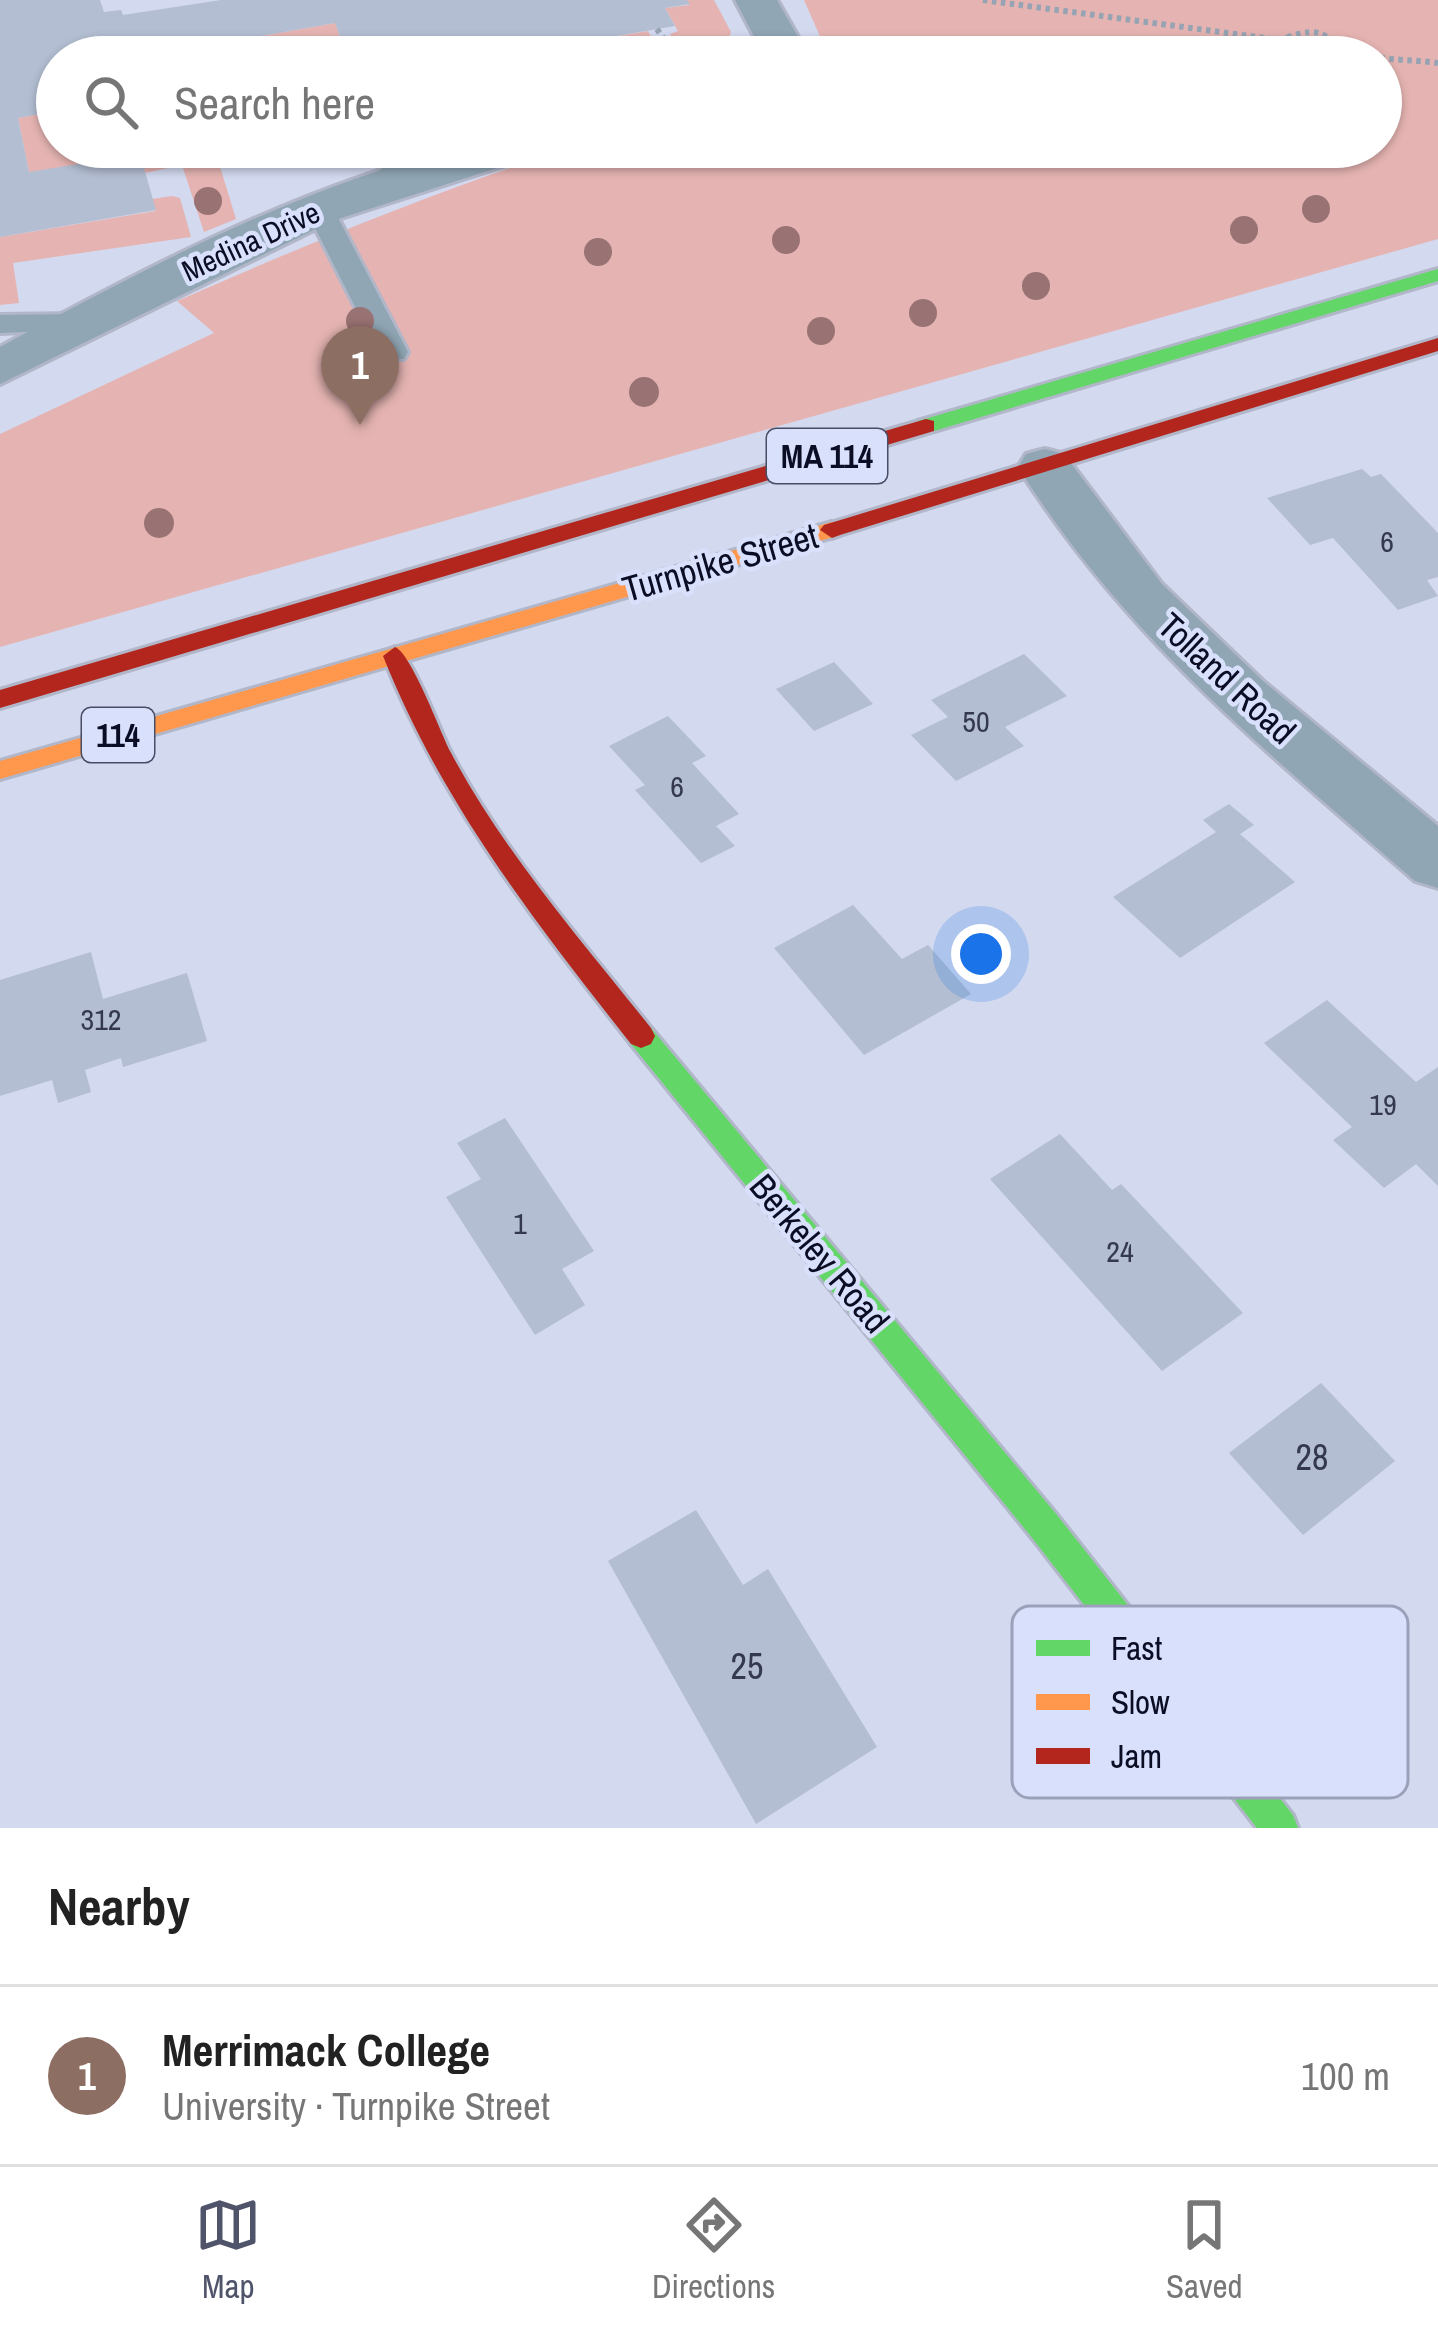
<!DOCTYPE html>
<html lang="en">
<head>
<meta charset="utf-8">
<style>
	:root { --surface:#fff; --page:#f6f6f6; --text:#222; --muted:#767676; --line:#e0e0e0; --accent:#50546b }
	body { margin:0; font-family:"Archivo Narrow",sans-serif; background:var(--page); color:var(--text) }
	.you { position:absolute; left:981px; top:954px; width:42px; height:42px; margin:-30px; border:9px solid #fff; border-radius:50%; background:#1a73e8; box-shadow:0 0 0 18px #1a73e833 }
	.badge { display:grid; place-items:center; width:78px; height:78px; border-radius:50%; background:var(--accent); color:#fff; font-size:39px; font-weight:700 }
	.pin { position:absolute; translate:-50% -99px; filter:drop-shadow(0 3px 6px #0008) }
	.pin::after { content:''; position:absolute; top:63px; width:42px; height:36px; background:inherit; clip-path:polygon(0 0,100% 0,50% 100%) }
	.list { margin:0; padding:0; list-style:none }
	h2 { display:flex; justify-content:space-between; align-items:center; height:156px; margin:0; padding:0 48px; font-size:51px }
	h2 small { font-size:39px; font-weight:400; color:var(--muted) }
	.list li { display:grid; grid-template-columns:78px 1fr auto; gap:36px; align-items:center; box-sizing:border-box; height:180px; padding:0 48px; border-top:3px solid var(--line) }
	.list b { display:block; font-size:45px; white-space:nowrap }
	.list p { margin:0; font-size:39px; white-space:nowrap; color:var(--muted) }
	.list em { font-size:39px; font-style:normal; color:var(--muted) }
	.icon { flex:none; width:66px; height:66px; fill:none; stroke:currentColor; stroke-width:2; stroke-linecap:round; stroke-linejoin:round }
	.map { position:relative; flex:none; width:1438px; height:1828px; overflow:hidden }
	.search { position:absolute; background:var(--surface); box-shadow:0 3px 9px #0004; left:36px; right:36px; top:36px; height:132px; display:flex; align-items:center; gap:30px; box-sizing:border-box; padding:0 42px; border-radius:66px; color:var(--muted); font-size:45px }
	.sheet { height:336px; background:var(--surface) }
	nav { display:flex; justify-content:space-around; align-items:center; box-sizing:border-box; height:168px; border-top:3px solid var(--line); background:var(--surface); font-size:33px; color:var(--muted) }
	nav a { display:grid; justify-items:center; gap:6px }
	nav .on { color:var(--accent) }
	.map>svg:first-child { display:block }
	.green { fill:#e5b4b2 }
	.building { fill:#b3bed2 }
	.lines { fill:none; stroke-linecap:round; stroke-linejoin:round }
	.lane-casing { stroke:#b1b6c8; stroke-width:6 }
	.street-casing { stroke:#b1b6c8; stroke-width:6 }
	.fast-casing { stroke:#b1b6c8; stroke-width:6 }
	.slow-casing { stroke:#b1b6c8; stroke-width:6 }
	.jam-casing { stroke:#b1b6c8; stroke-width:6 }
	.path { stroke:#96a3b3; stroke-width:6; stroke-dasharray:4.5 4.5; stroke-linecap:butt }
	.lane { fill:#90a6b4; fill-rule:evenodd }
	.street { fill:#90a6b4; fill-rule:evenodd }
	.fast { fill:#63d668; fill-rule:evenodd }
	.slow { fill:#ff974d; fill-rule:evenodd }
	.jam { fill:#b3261e; fill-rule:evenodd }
	.tree { fill:#997273 }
	.labels { text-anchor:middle; stroke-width:9; stroke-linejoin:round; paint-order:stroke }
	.far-street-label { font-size:30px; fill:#0a0d24; stroke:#d9e0fb }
	.number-label { font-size:30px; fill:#343950 }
	.shield { fill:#d9e0fb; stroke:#484c64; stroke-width:3 }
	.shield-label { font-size:33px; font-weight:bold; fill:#0a0d24 }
	.street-label { font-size:36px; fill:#0a0d24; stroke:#d9e0fb }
	.near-number-label { font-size:36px; fill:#343950 }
	.key { fill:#d9e0fb; stroke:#9ba1ba; stroke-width:3 }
	.key-label { font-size:33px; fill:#0a0d24 }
</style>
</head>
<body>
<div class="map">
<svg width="1438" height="1828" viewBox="0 0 1438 1828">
	<rect width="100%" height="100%" fill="#d3d9ef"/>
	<g class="green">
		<path d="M687,0H714L731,32L726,48L707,57H685L670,34L678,31L665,8L689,5Z"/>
		<path d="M804,0H1438V239L0,647V434L214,333L177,301C307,244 437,191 571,147H1381V57H829Z"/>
		<path d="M335,23L348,57H170L169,52Z"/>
		<path d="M648,31L662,57H493Z"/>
		<path d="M57,111V147H214L236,219L204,232L182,165L145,173L29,172L18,118Z"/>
		<path d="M172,196L180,198L191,237L13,263L19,303L0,305V237L155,211L152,199Z"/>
	</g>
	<g class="building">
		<path d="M0,0H100L104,12L121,10L123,15L221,0H687L690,4L665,8L675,26L491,57H348L335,23L169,52L170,57H57V111L18,118L29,172L140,154L156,210L0,237Z"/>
		<path d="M1362,469L1371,477L1381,474L1438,533V577L1427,580L1438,596L1398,610L1333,538L1310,545L1267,498Z"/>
		<path d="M1024,654L1067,696L1005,727L1024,746L956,781L911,735L948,717L931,700Z"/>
		<path d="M834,662L873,704L814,731L776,689Z"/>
		<path d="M668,716L706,756L692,763L739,814L716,826L735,846L701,863L635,790L645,785L609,746Z"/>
		<path d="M1229,804L1254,825L1240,834L1295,882L1180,958L1113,897L1216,832L1203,820Z"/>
		<path d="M853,905L902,959L928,945L971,994L864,1055L774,948Z"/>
		<path d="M91,952L103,999L187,973L207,1041L123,1067L121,1058L85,1070L91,1092L58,1103L52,1080L0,1096V980Z"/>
		<path d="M1327,1000L1416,1082L1438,1067V1186L1416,1164L1384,1188L1333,1140L1352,1127L1264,1043Z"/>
		<path d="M505,1118L594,1251L562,1269L585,1305L535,1335L446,1197L481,1179L457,1143Z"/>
		<path d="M1060,1134L1112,1190L1121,1184L1243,1313L1162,1371L990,1179Z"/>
		<path d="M1321,1383L1395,1461L1303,1535L1229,1453Z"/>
		<path d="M696,1510L743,1585L768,1569L877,1747L756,1824L608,1561Z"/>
	</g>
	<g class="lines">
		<g class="lane-casing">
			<g id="lane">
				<path d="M400,147H429L393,190H373L369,184Z"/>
				<path d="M320,201L334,210L408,352L404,359H382L378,352L306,210Z"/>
				<path d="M81,314L96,323L92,329L0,333V315Z"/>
			</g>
		</g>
		<g class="street-casing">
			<g id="street">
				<path d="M735,0H777L801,42L795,57H751L757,42Z"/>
				<path d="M460,147H538L531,157L332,221L0,384V347C147,267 297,188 460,147Z"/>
				<path d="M1045,449L1064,454L1162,584L1263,681L1438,826V888L1415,881C1264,749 1127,639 1018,467L1026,454Z"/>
			</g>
		</g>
		<g class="fast-casing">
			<g id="fast">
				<path d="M1438,269V281L934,431H918L915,426L918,421Z"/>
				<path d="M641,1024L651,1028L1057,1515L1293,1815L1298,1828H1257L1033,1539L631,1044L627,1036L631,1028Z"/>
			</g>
		</g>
		<g class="slow-casing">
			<path id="slow" d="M832,522L844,530L840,535L0,779V761Z"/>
		</g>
		<g class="jam-casing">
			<g id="jam">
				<path d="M1438,338V351L840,535L832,538L820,530L824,525Z"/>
				<path d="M926,419L934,421V431L0,708V690Z"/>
				<path d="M395,647C411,653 440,731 450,751C503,851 580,939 651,1028L655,1036L651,1044L641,1048L631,1044C535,922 441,802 383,656Z"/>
			</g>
		</g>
		<g class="path">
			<path d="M983,0L1287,41"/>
			<path d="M657,29L676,57"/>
			<path d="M1299,57L1285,47L1288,37C1324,25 1323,38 1350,50C1373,61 1412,59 1438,63"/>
		</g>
		<use href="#lane" class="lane"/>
		<use href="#street" class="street"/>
		<use href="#fast" class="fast"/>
		<use href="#slow" class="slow"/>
		<use href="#jam" class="jam"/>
	</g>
	<g class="tree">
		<circle cx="208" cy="201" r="14"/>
		<circle cx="1316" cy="209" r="14"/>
		<circle cx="1244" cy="230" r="14"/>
		<circle cx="786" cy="240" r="14"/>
		<circle cx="598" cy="252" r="14"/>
		<circle cx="1036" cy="286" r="14"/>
		<circle cx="923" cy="313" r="14"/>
		<circle cx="360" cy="321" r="14"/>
		<circle cx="821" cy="331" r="14"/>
		<circle cx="644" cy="392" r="15"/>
		<circle cx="159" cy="523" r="15"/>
	</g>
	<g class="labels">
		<g class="far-street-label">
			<text transform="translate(251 242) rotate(-25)" y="10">Medina Drive</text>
		</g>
		<g class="number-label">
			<text x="1387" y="552">6</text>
			<text x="976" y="732">50</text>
			<text x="677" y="797">6</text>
			<text x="101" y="1030">312</text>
			<text x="1383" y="1115">19</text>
			<text x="520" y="1234">1</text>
			<text x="1120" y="1262">24</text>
		</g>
		<g class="shield">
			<rect x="767" y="429" width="120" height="54" rx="9"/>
			<rect x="82" y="708" width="72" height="54" rx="9"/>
		</g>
		<g class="shield-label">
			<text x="827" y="468">MA 114</text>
			<text x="118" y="747">114</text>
		</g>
		<g class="street-label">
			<text transform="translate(720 562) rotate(-16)" y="13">Turnpike Street</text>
			<text transform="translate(1227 678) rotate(43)" y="13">Tolland Road</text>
			<text transform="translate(820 1253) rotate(50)" y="13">Berkeley Road</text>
		</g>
		<g class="near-number-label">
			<text x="1312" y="1470">28</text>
			<text x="747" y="1679">25</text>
		</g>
	</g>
	<rect x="1012" y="1606" width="396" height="192" rx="18" class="key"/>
	<rect x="1036" y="1640" width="54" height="16" fill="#63d668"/>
	<rect x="1036" y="1694" width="54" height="16" fill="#ff974d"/>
	<rect x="1036" y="1748" width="54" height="16" fill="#b3261e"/>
	<g class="key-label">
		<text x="1111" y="1660">Fast</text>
		<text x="1111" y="1714">Slow</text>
		<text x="1111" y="1768">Jam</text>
	</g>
</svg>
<div class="you"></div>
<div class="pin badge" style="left:360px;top:425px;background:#8d6e63">1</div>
<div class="search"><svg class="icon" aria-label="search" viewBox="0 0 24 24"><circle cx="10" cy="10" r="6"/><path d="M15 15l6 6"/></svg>Search here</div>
</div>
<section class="sheet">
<h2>Nearby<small></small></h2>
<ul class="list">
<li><span class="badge" style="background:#8d6e63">1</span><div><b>Merrimack College</b><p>University · Turnpike Street</p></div><em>100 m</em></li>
</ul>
</section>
<nav>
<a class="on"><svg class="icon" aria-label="map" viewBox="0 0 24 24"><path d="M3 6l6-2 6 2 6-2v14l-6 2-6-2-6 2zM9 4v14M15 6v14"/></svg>Map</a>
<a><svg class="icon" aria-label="directions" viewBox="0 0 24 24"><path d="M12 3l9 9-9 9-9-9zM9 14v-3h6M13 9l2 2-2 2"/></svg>Directions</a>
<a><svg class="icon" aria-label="saved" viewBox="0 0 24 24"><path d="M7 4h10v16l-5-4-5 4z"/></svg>Saved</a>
</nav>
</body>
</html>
